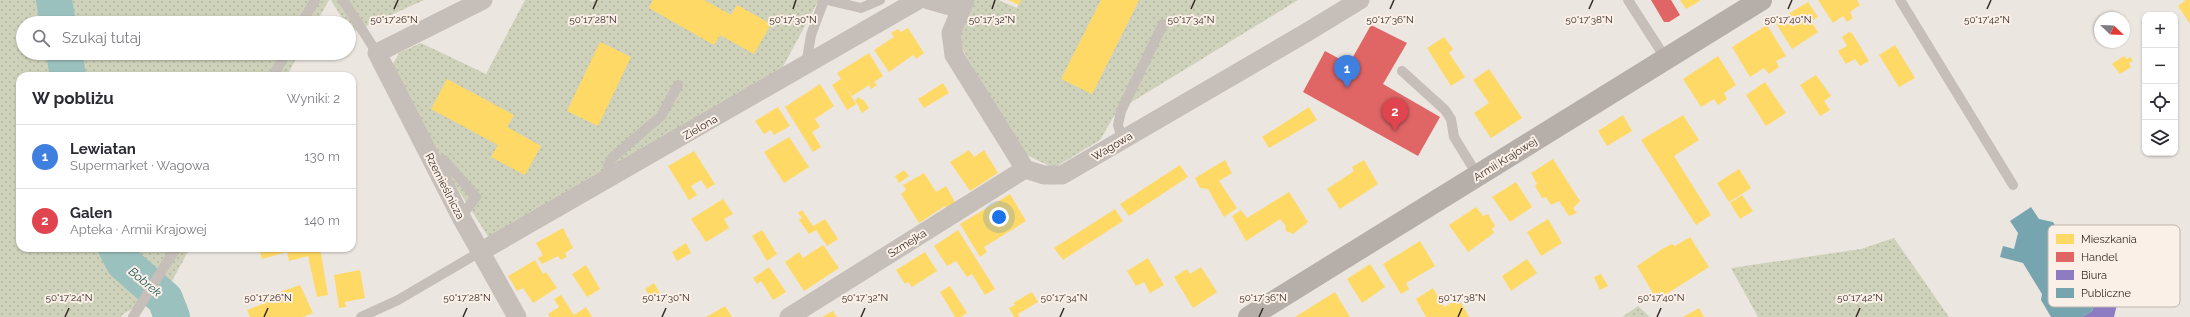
<!DOCTYPE html>
<html lang="pl">
<head>
<meta charset="utf-8">
<style>
	:root { --surface:#fff; --page:#f2f2f3; --text:#2b2b33; --muted:#7c7c81; --line:#e1e1e2; --accent:#766c68 }
	body { margin:0; font-family:Raleway,sans-serif; background:var(--page); color:var(--text) }
	.controls { position:absolute; right:12px; top:12px; display:grid; overflow:hidden; border-radius:8px; box-shadow:0 1px 3px #0004 }
	.controls button { width:36px; height:36px; display:grid; place-items:center; padding:0; border:0; border-bottom:1px solid var(--line); background:var(--surface); color:var(--text); font:20px sans-serif }
	.compass { position:absolute; left:2094px; top:12px; width:36px; height:36px; border-radius:50%; background:var(--surface); box-shadow:0 1px 3px #0004; rotate:113deg }
	.you { position:absolute; left:999px; top:217px; width:14px; height:14px; margin:-10px; border:3px solid #fff; border-radius:50%; background:#1a73e8; box-shadow:0 0 0 6px #1a73e833 }
	.badge { display:grid; place-items:center; width:26px; height:26px; border-radius:50%; background:var(--accent); color:#fff; font-size:13px; font-weight:700 }
	.pin { position:absolute; translate:-50% -33px; filter:drop-shadow(0 1px 2px #0008) }
	.pin::after { content:''; position:absolute; top:21px; width:14px; height:12px; background:inherit; clip-path:polygon(0 0,100% 0,50% 100%) }
	.list { margin:0; padding:0; list-style:none }
	h2 { display:flex; justify-content:space-between; align-items:center; height:52px; margin:0; padding:0 16px; font-size:17px }
	h2 small { font-size:13px; font-weight:400; color:var(--muted) }
	.list li { display:grid; grid-template-columns:26px 1fr auto; gap:12px; align-items:center; box-sizing:border-box; height:64px; padding:0 16px; border-top:1px solid var(--line) }
	.list b { display:block; font-size:15px; white-space:nowrap }
	.list p { margin:0; font-size:13px; white-space:nowrap; color:var(--muted) }
	.list em { font-size:13px; font-style:normal; color:var(--muted) }
	.icon { flex:none; width:22px; height:22px; fill:none; stroke:currentColor; stroke-width:2; stroke-linecap:round; stroke-linejoin:round }
	.map { position:relative; flex:none; width:2190px; height:317px; overflow:hidden }
	.search { position:absolute; background:var(--surface); box-shadow:0 1px 3px #0004; left:16px; top:16px; width:340px; height:44px; display:flex; align-items:center; gap:10px; box-sizing:border-box; padding:0 14px; border-radius:22px; color:var(--muted); font-size:15px }
	.panel { position:absolute; background:var(--surface); box-shadow:0 1px 3px #0004; left:16px; top:72px; width:340px; height:180px; border-radius:12px }
	.map>svg:first-child { display:block }
	.grass { fill:url(#grass-dots) }
	.homes { fill:#ffd966 }
	.shops { fill:#e06666 }
	.offices { fill:#8e7cc3 }
	.public { fill:#76a5af }
	.lines { fill:none; stroke-linecap:round; stroke-linejoin:round }
	.river { stroke:#9bc1be; stroke-width:36 }
	.lane { stroke:#c6beb9; stroke-width:10 }
	.street { stroke:#c6beb9; stroke-width:19 }
	.secondary { stroke:#b6aea9; stroke-width:22 }
	.ticks { fill:none; stroke:#372b27; stroke-width:1.5 }
	.labels { text-anchor:middle; stroke-width:4; stroke-linejoin:round; paint-order:stroke }
	.street-label { font-size:11px; fill:#372b27; stroke:#faf0e7 }
	.water-label { font-size:12px; font-style:italic; fill:#1b5a59; stroke:#faf0e7 }
	.key { fill:#faf0e7; stroke:#c0b5ad; stroke-width:1 }
	.key-label { font-size:11px; fill:#372b27 }
	.ticks-label { font-size:10px; text-anchor:middle; fill:#372b27; stroke:#faf0e7; stroke-width:4; stroke-linejoin:round; paint-order:stroke }
</style>
</head>
<body>
<div class="map">
<svg width="2190" height="317" viewBox="0 0 2190 317">
	<defs>
		<pattern id="grass-dots" width="8" height="8" patternUnits="userSpaceOnUse"><rect width="8" height="8" fill="#cfd2ba"/><path d="M2 2h.1M6 6h.1" fill="none" stroke="#b2b4a0" stroke-width="1.8" stroke-linecap="round"/></pattern>
	</defs>
	<rect width="100%" height="100%" fill="#ece6e0"/>
	<g class="grass">
		<path d="M0,0H329L316,23H23V53H299L287,76H20V248H190L167,290L123,314L121,317H0Z"/>
		<path d="M331,0H424L351,33L349,23H345Z"/>
		<path d="M525,0H589L593,2L595,0H819L780,72L489,238L444,168L389,71L399,53L421,43L486,74Z"/>
		<path d="M973,0H998L1017,8L1020,0H1298L1117,111L1100,140L1054,168L1022,153L956,38Z"/>
		<path d="M1894,238L1949,317H1758L1731,268L1861,249Z"/>
		<path d="M1638,306L1650,317H1622Z"/>
	</g>
	<g class="homes">
		<path d="M653,0H704L731,15L737,5L771,24L754,54L720,35L714,45L649,8Z"/>
		<path d="M1008,0H1021L1019,5Z"/>
		<path d="M1101,0H1139L1092,94L1061,79Z"/>
		<path d="M1680,0H1699L1700,1L1686,9Z"/>
		<path d="M1818,0H1857L1860,5L1850,12L1853,18L1847,22L1843,16L1833,23Z"/>
		<path d="M2186,0H2190V24L2178,6Z"/>
		<path d="M1808,2L1818,17L1811,21L1818,32L1792,49L1775,22Z"/>
		<path d="M1767,25L1786,56L1776,61L1779,67L1769,74L1764,68L1750,77L1732,47Z"/>
		<path d="M908,28L924,53L916,59L913,55L889,72L874,50L894,37L891,33L898,29L901,32Z"/>
		<path d="M1849,32L1852,33L1869,61L1860,66L1855,59L1846,64L1838,51L1847,46L1842,37Z"/>
		<path d="M1444,37L1453,49L1449,53L1465,77L1451,86L1427,48Z"/>
		<path d="M600,42L631,57L598,126L567,111Z"/>
		<path d="M1895,45L1915,78L1899,87L1879,55Z"/>
		<path d="M869,53L883,76L874,82L877,85L871,89L869,85L852,96L843,82L856,104L847,110L832,85L841,79L837,73Z"/>
		<path d="M1718,56L1736,85L1724,93L1727,99L1718,105L1714,99L1701,107L1683,79Z"/>
		<path d="M2124,56L2127,59L2130,57L2133,61L2129,63L2131,67L2120,74L2112,64Z"/>
		<path d="M1489,69L1522,118L1491,138L1474,113L1489,103L1473,80Z"/>
		<path d="M1816,75L1831,96L1824,101L1830,110L1820,116L1800,85Z"/>
		<path d="M447,79L514,115L507,127L541,146L525,175L491,157L498,145L431,109Z"/>
		<path d="M1765,82L1786,113L1766,126L1746,95Z"/>
		<path d="M943,83L949,93L924,108L918,99Z"/>
		<path d="M820,84L834,106L815,119L820,127L812,132L821,147L813,152L785,107Z"/>
		<path d="M859,97L861,100L863,99L869,108L862,113L855,100Z"/>
		<path d="M778,107L790,126L774,135L771,130L764,134L755,121Z"/>
		<path d="M1309,107L1317,120L1269,148L1262,137Z"/>
		<path d="M1623,115L1632,131L1607,146L1598,131Z"/>
		<path d="M1683,115L1699,140L1674,156L1711,215L1696,225L1641,140Z"/>
		<path d="M789,137L809,167L784,183L764,152Z"/>
		<path d="M969,150L974,157L984,150L998,173L970,191L950,162Z"/>
		<path d="M694,151L715,184L707,189L701,180L691,186L697,195L689,200L668,166Z"/>
		<path d="M1553,159L1580,201L1573,208L1577,213L1569,216L1559,201L1551,205L1546,197L1542,198L1535,186L1537,184L1531,173Z"/>
		<path d="M1225,160L1232,173L1219,181L1237,208L1224,217L1208,189L1200,188L1195,178Z"/>
		<path d="M1364,160L1378,184L1340,209L1327,189L1354,171L1352,167Z"/>
		<path d="M1180,165L1188,177L1129,216L1120,204Z"/>
		<path d="M1739,169L1751,188L1729,202L1717,183Z"/>
		<path d="M904,170L909,176L899,183L895,176Z"/>
		<path d="M924,173L936,192L946,186L955,202L946,208L945,206L919,223L901,194L906,190L903,185Z"/>
		<path d="M1516,182L1532,207L1510,222L1492,197Z"/>
		<path d="M1289,192L1308,222L1293,234L1286,231L1285,225L1280,219L1246,241L1232,216L1241,210L1247,218Z"/>
		<path d="M1010,194L1026,221L984,247L987,252L980,257L960,224Z"/>
		<path d="M1742,195L1753,211L1740,219L1730,203Z"/>
		<path d="M723,199L733,214L724,219L729,228L706,242L691,219Z"/>
		<path d="M1476,207L1483,216L1488,214L1495,226L1492,229L1494,233L1468,252L1449,225Z"/>
		<path d="M1115,209L1123,221L1063,260L1054,248Z"/>
		<path d="M802,210L813,226L825,219L838,239L827,246L816,230L809,234L799,220L802,218L798,213Z"/>
		<path d="M1548,219L1562,243L1541,256L1527,232Z"/>
		<path d="M563,228L573,248L565,253L567,257L561,260L558,256L542,264L538,258L543,255L536,243Z"/>
		<path d="M762,230L777,254L767,261L752,236Z"/>
		<path d="M958,230L995,289L985,295L972,274L967,277L956,261L947,266L934,246Z"/>
		<path d="M1690,237L1709,267L1657,300L1637,266L1662,249L1672,244L1675,246Z"/>
		<path d="M1420,241L1435,266L1406,283L1409,289L1401,294L1383,264Z"/>
		<path d="M686,243L691,253L677,261L672,252Z"/>
		<path d="M823,245L839,268L804,291L785,262L799,252L803,258Z"/>
		<path d="M259,248H320L328,295L317,297L308,256L289,261L287,252L262,259Z"/>
		<path d="M925,252L937,271L912,287L908,282L905,284L896,270Z"/>
		<path d="M1148,258L1164,285L1150,293L1144,282L1136,286L1127,271Z"/>
		<path d="M1527,259L1537,273L1511,291L1502,276Z"/>
		<path d="M535,260L543,274L546,272L557,288L533,303L523,288L517,291L508,276Z"/>
		<path d="M1370,264L1385,287L1362,303L1347,279Z"/>
		<path d="M586,265L600,289L587,297L572,274Z"/>
		<path d="M769,267L786,292L773,300L761,281L757,284L753,278Z"/>
		<path d="M1201,267L1217,292L1193,308L1174,277L1187,269L1190,274Z"/>
		<path d="M360,270L365,298L345,302L346,307L339,308L334,275Z"/>
		<path d="M1601,274L1608,286L1600,290L1594,277Z"/>
		<path d="M654,283L661,295L652,301L645,289Z"/>
		<path d="M300,285L313,313L303,317H250L247,310L276,299L274,294Z"/>
		<path d="M950,286L967,313L961,317H955L940,292Z"/>
		<path d="M1433,288L1444,307L1459,299L1469,317H1426L1416,299Z"/>
		<path d="M1032,292L1038,302L1018,314L1019,317H1014L1009,308L1015,305L1013,303Z"/>
		<path d="M1335,292L1350,317H1295Z"/>
		<path d="M561,295L574,315L586,307L592,317H550L548,314L559,307L554,299Z"/>
		<path d="M725,306L732,317H706Z"/>
		<path d="M1699,308L1704,317H1683Z"/>
		<path d="M833,311L837,317H822Z"/>
	</g>
	<g class="shops">
		<path d="M1651,0H1671L1680,15L1669,22H1664Z"/>
		<path d="M1371,25L1407,43L1383,84L1440,117L1418,156L1303,92L1325,51L1349,64Z"/>
	</g>
	<path class="offices" d="M2101,287L2120,291L2114,317H2082L2092,311Z"/>
	<path class="public" d="M2031,207L2039,219L2053,222L2083,269L2089,270L2101,287L2092,311L2082,317H2051L2041,300L2042,294L2023,263L2000,257L2003,246L2014,249L2018,233L2010,221Z"/>
	<g class="lines">
		<g class="river">
			<path d="M54,0L58,23"/>
			<path d="M64,53L68,76"/>
			<path d="M116,248L124,263L165,299L172,317"/>
		</g>
		<g class="lane">
			<path d="M343,0L377,53"/>
			<path d="M827,0L861,8L880,0"/>
			<path d="M1628,0L1666,59"/>
			<path d="M1900,0L2013,185"/>
			<path d="M302,23L315,0"/>
			<path d="M806,65L811,35L824,0"/>
			<path d="M1402,71L1445,110L1451,119L1454,137L1478,176"/>
			<path d="M273,76L286,53"/>
			<path d="M1122,139L1118,125L1121,111L1163,24"/>
			<path d="M433,162L444,160L476,197L461,217"/>
			<path d="M610,179L608,166L612,158L661,116L678,85"/>
			<path d="M133,317L176,248"/>
			<path d="M361,317L398,300L480,252"/>
		</g>
		<g class="street">
			<path d="M483,0L377,53L461,217L517,317"/>
			<path d="M929,0L961,9"/>
			<path d="M965,0L951,33L954,55L1025,169L1044,175H1062L1304,34L1360,0"/>
			<path d="M480,252L918,0"/>
			<path d="M789,317L1025,169"/>
		</g>
		<path class="secondary" d="M1249,317L1761,0"/>
	</g>
	<path class="ticks" d="M394,9L398,0M593,9L597,0M793,9L796,0M992,9L995,0M1191,9L1195,0M1390,9L1394,0M1589,9L1593,0M1788,9L1792,0M1987,9L1991,0M65,317L69,308M264,317L268,308M463,317L467,308M662,317L666,308M861,317L865,308M1060,317L1064,308M1259,317L1263,308M1458,317L1462,308M1657,317L1661,308M1856,317L1860,308"/>
	<g class="labels">
		<g class="street-label">
			<text transform="translate(700 127) rotate(-30)" y="4">Zielona</text>
			<text transform="translate(1112 146) rotate(-31)" y="4">Wagowa</text>
			<text transform="translate(1505 159) rotate(-32)" y="4">Armii Krajowej</text>
			<text transform="translate(445 186) rotate(63)" y="4">Rzemieślnicza</text>
			<text transform="translate(907 243) rotate(-32)" y="4">Szmejka</text>
		</g>
		<g class="water-label">
			<text transform="translate(145 282) rotate(40)" y="4">Bobrek</text>
		</g>
	</g>
	<rect x="2048" y="225" width="132" height="82" rx="6" class="key"/>
	<rect x="2056" y="234" width="18" height="10" fill="#ffd966"/>
	<rect x="2056" y="252" width="18" height="10" fill="#e06666"/>
	<rect x="2056" y="270" width="18" height="10" fill="#8e7cc3"/>
	<rect x="2056" y="288" width="18" height="10" fill="#76a5af"/>
	<g class="key-label">
		<text x="2081" y="243">Mieszkania</text>
		<text x="2081" y="261">Handel</text>
		<text x="2081" y="279">Biura</text>
		<text x="2081" y="297">Publiczne</text>
	</g>
	<g class="ticks-label">
		<text x="394" y="23">50°17'26"N</text>
		<text x="593" y="23">50°17'28"N</text>
		<text x="793" y="23">50°17'30"N</text>
		<text x="992" y="23">50°17'32"N</text>
		<text x="1191" y="23">50°17'34"N</text>
		<text x="1390" y="23">50°17'36"N</text>
		<text x="1589" y="23">50°17'38"N</text>
		<text x="1788" y="23">50°17'40"N</text>
		<text x="1987" y="23">50°17'42"N</text>
		<text x="69" y="301">50°17'24"N</text>
		<text x="268" y="301">50°17'26"N</text>
		<text x="467" y="301">50°17'28"N</text>
		<text x="666" y="301">50°17'30"N</text>
		<text x="865" y="301">50°17'32"N</text>
		<text x="1064" y="301">50°17'34"N</text>
		<text x="1263" y="301">50°17'36"N</text>
		<text x="1462" y="301">50°17'38"N</text>
		<text x="1661" y="301">50°17'40"N</text>
		<text x="1860" y="301">50°17'42"N</text>
	</g>
</svg>
<div class="controls">
<button>+</button>
<button>−</button>
<button><svg class="icon" aria-label="locate" viewBox="0 0 24 24"><circle cx="12" cy="12" r="6"/><path d="M12 2v4M12 18v4M2 12h4M18 12h4"/></svg></button>
<button><svg class="icon" aria-label="layers" viewBox="0 0 24 24"><path d="M12 4l9 5-9 5-9-5zM3 14l9 5 9-5"/></svg></button>
</div>
<svg class="compass" viewBox="-18 -18 36 36"><path d="M0-13l5 13h-10z" fill="#e53935"/><path d="M0 13l5-13h-10z" fill="#7c7c81"/></svg>
<div class="you"></div>
<div class="pin badge" style="left:1347px;top:88px;background:#3f7fe0">1</div>
<div class="pin badge" style="left:1395px;top:131px;background:#e0444e">2</div>
<div class="search"><svg class="icon" aria-label="search" viewBox="0 0 24 24"><circle cx="10" cy="10" r="6"/><path d="M15 15l6 6"/></svg>Szukaj tutaj</div>
<section class="panel">
<h2>W pobliżu<small>Wyniki: 2</small></h2>
<ul class="list">
<li><span class="badge" style="background:#3f7fe0">1</span><div><b>Lewiatan</b><p>Supermarket · Wagowa</p></div><em>130 m</em></li>
<li><span class="badge" style="background:#e0444e">2</span><div><b>Galen</b><p>Apteka · Armii Krajowej</p></div><em>140 m</em></li>
</ul>
</section>
</div>
</body>
</html>
